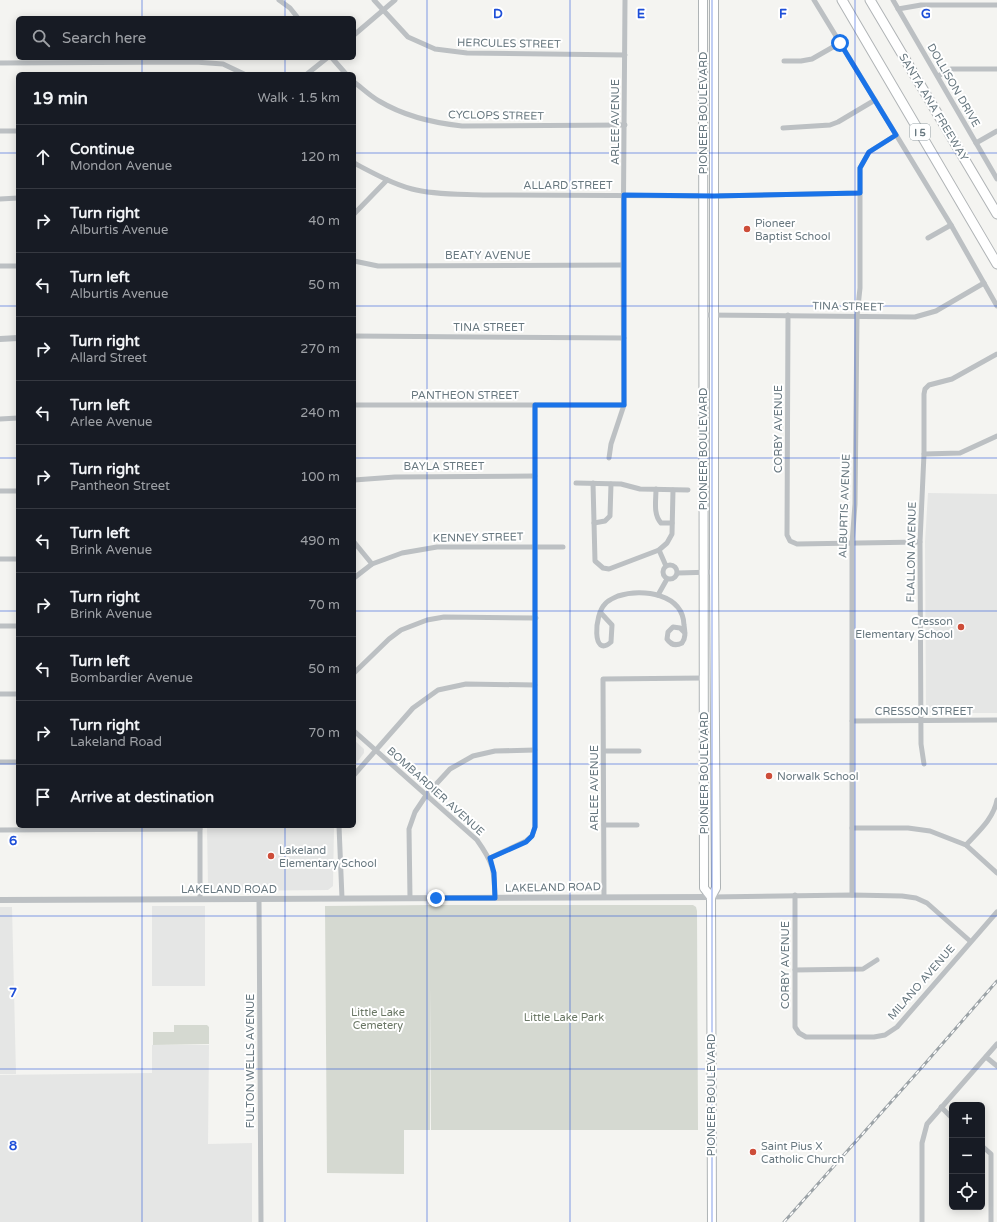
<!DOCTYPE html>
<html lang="en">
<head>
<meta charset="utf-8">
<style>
	:root { --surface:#171b24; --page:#242831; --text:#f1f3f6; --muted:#9ea1a6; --line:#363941 }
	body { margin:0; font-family:"Varela Round",sans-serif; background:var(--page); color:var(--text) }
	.controls { position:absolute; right:12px; bottom:12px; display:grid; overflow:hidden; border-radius:6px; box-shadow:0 2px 10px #0003 }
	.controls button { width:36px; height:36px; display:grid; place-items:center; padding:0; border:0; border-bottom:1px solid var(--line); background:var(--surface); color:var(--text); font:20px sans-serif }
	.stop { position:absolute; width:12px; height:12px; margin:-9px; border:3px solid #1a73e8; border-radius:50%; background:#fff }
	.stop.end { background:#1a73e8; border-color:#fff; box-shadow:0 1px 4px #0008 }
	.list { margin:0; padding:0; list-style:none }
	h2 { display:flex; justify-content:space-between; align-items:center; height:52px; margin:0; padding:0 16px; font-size:17px }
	h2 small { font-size:13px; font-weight:400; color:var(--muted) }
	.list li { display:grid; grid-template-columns:26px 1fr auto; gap:12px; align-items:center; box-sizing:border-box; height:64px; padding:0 16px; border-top:1px solid var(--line) }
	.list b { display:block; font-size:15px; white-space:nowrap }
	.list p { margin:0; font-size:13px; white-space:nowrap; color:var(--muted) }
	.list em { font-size:13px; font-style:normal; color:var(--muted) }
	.icon { flex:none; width:22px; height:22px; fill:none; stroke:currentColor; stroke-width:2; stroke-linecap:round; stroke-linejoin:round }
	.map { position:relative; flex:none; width:997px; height:1222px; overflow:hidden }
	.search { position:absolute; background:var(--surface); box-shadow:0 2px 10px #0003; left:16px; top:16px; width:340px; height:44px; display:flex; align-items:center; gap:10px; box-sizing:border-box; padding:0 14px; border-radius:6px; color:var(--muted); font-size:15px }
	.panel { position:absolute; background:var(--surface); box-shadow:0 2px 10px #0003; left:16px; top:72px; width:340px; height:756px; border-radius:6px }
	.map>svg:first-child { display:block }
	.built { fill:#e5e6e5 }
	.green { fill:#d5d9d1 }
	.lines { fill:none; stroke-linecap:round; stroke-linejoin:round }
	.primary-casing { stroke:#aeb3b5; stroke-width:10 }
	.motorway-casing { stroke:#b0b4b6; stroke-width:11 }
	.minor { stroke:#bcc0c3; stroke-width:5 }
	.tertiary { stroke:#bcc0c3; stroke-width:6 }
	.primary { stroke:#fff; stroke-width:8 }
	.motorway { stroke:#fff; stroke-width:9 }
	.rail-casing { stroke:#9ca3a7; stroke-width:3 }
	.rail { stroke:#fff; stroke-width:1.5; stroke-dasharray:4.5; stroke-linecap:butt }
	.route { stroke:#1a73e8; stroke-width:5 }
	.grid { fill:none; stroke:#1d4ed8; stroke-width:1; stroke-opacity:0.55 }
	.poi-dot { fill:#cd4d39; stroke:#fff; stroke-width:1.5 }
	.labels { text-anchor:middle; stroke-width:4; stroke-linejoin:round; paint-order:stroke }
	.shield { fill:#fff; stroke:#95a0a5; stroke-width:1 }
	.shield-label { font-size:10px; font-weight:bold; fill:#67777f }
	.street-label { font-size:11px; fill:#67777f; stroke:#fff }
	.poi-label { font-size:11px; fill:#67777f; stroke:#fff; text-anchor:start }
	.park-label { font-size:11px; fill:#6a7765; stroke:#fff }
	.grid-label { font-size:13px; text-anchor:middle; font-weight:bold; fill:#1d4ed8; stroke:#fff; stroke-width:4; stroke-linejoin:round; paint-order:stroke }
</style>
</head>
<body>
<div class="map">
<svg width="997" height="1222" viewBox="0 0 997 1222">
	<rect width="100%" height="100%" fill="#f4f4f1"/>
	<g class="built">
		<path d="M928,493L997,494V713H926L925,542Z"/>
		<path d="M354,740L364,749V753L354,766Z"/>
		<path d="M207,826H334L333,886L328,890L212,891L208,886Z"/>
		<rect x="152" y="906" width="53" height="80"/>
		<path d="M0,907H12L16,1074H0Z"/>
		<path d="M152,1045H209L208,1144L252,1143V1222H0V1075L152,1073Z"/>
	</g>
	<g class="green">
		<path d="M431,905H693L696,907L697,911L698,1130H431V987L430,1130H404V1174L327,1173L325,906Z"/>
		<path d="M174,1025H207L209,1027V1044L153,1045V1032H174Z"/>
	</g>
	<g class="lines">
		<g class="primary-casing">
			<g id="primary">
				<path d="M703,0L704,888L711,897"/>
				<path d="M712,1222L711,897L716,888L714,572V0"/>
			</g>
		</g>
		<g class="motorway-casing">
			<g id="motorway">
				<path d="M842,0L997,264"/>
				<path d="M870,0L997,214"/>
			</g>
		</g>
		<g class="minor">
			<path d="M279,0L290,8L298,18"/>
			<path d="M374,0L408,37L435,49L467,53L625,55"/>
			<path d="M814,0L951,225L997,306"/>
			<path d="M893,0L997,179"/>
			<path d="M898,9L921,5H997"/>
			<path d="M354,35L395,0"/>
			<path d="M332,58L346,74"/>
			<path d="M784,61H801L812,59L840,43"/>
			<path d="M0,63L195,62L223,64L244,74"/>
			<path d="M307,74L327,58"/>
			<path d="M938,76L951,69H997"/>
			<path d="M354,82C362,88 370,96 379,101C404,116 434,123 462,126L625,125"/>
			<path d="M783,128L830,125L838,122L875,100"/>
			<path d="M0,131H18"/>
			<path d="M976,143L997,131"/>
			<path d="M354,163C373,173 391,183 412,189C433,195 461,194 483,195L714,196L860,193"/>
			<path d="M0,199L18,198"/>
			<path d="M354,214L387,180"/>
			<path d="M928,238L951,225"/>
			<path d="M354,261L378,266L623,265"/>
			<path d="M0,266H18"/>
			<path d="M703,315L915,317L936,311L984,283"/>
			<path d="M788,315L787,535L790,541L797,544L920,542"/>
			<path d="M354,336L624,338"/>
			<path d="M354,405H624"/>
			<path d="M0,419L18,418"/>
			<path d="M924,454L960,453L997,436"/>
			<path d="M609,458L611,444L624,405L623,265L625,0"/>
			<path d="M354,480L395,477L535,476"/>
			<path d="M576,483L621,484L640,489L688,490"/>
			<path d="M593,483L595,561L603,568L609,569L659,550L667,543L672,534L673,490"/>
			<path d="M656,489C656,501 653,514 661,523H672"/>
			<path d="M0,491H18"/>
			<path d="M594,523L605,521L610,516L611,484"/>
			<path d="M354,542L372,564"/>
			<path d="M659,550L666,566"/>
			<path d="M0,559H18"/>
			<circle cx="670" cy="572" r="7"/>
			<path d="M678,573L714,572"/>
			<path d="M354,578L372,564L402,553L437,547H563"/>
			<path d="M658,595L667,579"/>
			<path d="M600,612L612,625L611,642C592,659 594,615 605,604C608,600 614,598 618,596C643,588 683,594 684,625C685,632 686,638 682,643C676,646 671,645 667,639L668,632L673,627L680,628L685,633"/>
			<path d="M0,626H18"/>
			<path d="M354,673L389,639L401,630L427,620L444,617L536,618"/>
			<path d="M0,694H18"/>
			<path d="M852,721L997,720"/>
			<path d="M354,731L477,840C494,864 494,869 495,898"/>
			<path d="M604,751H639"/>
			<path d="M0,762H18"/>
			<path d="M924,764L921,744L920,542L924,454V394L925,389L929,385L952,379L997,354"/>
			<path d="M354,775L413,708L438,690L466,684L535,685"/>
			<path d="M604,825H637"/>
			<path d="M200,826V899"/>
			<path d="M339,826L342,898"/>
			<path d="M852,828H908L930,831L966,845L997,873"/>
			<path d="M0,830L200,829"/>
			<path d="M966,845C978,832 994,818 997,800"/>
			<path d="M490,858L526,841L532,836L535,827C536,686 535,545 535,405"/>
			<path d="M795,895V1027L799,1033L806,1037H874L885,1035L897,1027L997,912"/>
			<path d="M852,895V543L855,504L857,316L860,288V168L869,152L896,135"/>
			<path d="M604,897L603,679L703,678"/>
			<path d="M711,897L852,895L902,896L916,898L927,903L970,941"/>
			<path d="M410,898L409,829L415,812L427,794L450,769L473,756L495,751L535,750"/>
			<path d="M259,899L261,1222"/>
			<path d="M795,970L863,969L877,960"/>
			<path d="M986,1057L997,1066"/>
			<path d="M941,1107L952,1118"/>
			<path d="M982,1146L991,1154V1222"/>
			<path d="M922,1222V1143L927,1124L997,1044"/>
		</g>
		<g class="tertiary">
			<path d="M0,339L18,338"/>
			<path d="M0,900L711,897"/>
		</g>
		<use href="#primary" class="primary"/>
		<use href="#motorway" class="motorway"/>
		<g class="rail-casing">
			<path id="rail" d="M784,1222L923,1066L997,981"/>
		</g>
		<use href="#rail" class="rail"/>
	</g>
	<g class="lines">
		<path class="route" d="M436,898H495L494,873L490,858L526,842L532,836L535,827C536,686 535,545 535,405H624V195L714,196L860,193V168L869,152L896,135L840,43"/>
	</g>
	<path class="grid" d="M142,0V18M285,0V18M427,0V1222M570,0V1222M712,0V1222M855,0V1222M142,58V74M285,58V74M0,153H18M354,153H997M0,306H18M354,306H997M0,458H18M354,458H997M0,611H18M354,611H997M0,764H18M354,764H997M142,826V1222M285,826V1222M0,916H997M0,1069H997"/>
	<g class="poi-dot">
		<circle cx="747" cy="229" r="4"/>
		<circle cx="961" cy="627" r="4"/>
		<circle cx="769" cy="776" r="4"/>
		<circle cx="271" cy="856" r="4"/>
		<circle cx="753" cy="1152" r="4"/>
	</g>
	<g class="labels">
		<rect class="shield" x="910" y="124" width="20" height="16" rx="3"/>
		<g class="shield-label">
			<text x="920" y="136">I 5</text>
		</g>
		<g class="street-label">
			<text transform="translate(509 43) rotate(1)" y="4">HERCULES STREET</text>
			<text transform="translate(954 85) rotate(60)" y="4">DOLLISON DRIVE</text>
			<text transform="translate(934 107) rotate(59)" y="4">SANTA ANA FREEWAY</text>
			<text transform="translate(703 113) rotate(-90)" y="4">PIONEER BOULEVARD</text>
			<text transform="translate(496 115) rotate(1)" y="4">CYCLOPS STREET</text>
			<text transform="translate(615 122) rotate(-90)" y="4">ARLEE AVENUE</text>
			<text x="568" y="189">ALLARD STREET</text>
			<text x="488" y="259">BEATY AVENUE</text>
			<text transform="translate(848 306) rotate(1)" y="4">TINA STREET</text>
			<text x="489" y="331">TINA STREET</text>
			<text x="465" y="399">PANTHEON STREET</text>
			<text transform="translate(778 429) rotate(-90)" y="4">CORBY AVENUE</text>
			<text transform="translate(703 449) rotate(-90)" y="4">PIONEER BOULEVARD</text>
			<text x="444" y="470">BAYLA STREET</text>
			<text transform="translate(844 506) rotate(-88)" y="4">ALBURTIS AVENUE</text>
			<text transform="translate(478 537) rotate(-1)" y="4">KENNEY STREET</text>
			<text transform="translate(911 552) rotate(-89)" y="4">FLALLON AVENUE</text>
			<text x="924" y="715">CRESSON STREET</text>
			<text transform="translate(704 773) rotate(-90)" y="4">PIONEER BOULEVARD</text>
			<text transform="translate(594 788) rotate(-90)" y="4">ARLEE AVENUE</text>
			<text transform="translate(436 791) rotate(42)" y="4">BOMBARDIER AVENUE</text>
			<text transform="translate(553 887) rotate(-1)" y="4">LAKELAND ROAD</text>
			<text x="229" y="893">LAKELAND ROAD</text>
			<text transform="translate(785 965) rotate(-90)" y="4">CORBY AVENUE</text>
			<text transform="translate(921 982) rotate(-49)" y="4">MILANO AVENUE</text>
			<text transform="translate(250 1061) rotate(-90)" y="4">FULTON WELLS AVENUE</text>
			<text transform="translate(711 1095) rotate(-90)" y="4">PIONEER BOULEVARD</text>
		</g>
		<g class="poi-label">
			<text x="755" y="227">Pioneer<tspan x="755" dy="13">Baptist School</tspan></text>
			<text x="953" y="625" text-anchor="end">Cresson<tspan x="953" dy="13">Elementary School</tspan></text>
			<text x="777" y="780">Norwalk School</text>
			<text x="279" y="854">Lakeland<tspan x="279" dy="13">Elementary School</tspan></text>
			<text x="761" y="1150">Saint Pius X<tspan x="761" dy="13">Catholic Church</tspan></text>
		</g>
		<g class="park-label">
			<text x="378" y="1016">Little Lake<tspan x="378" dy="13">Cemetery</tspan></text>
			<text x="564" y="1021">Little Lake Park</text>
		</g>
	</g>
	<g class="grid-label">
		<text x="498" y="18">D</text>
		<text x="641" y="18">E</text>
		<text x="783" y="18">F</text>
		<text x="926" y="18">G</text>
		<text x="13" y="845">6</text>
		<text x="13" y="997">7</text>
		<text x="13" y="1150">8</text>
	</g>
</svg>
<div class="controls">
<button>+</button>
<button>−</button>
<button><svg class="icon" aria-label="locate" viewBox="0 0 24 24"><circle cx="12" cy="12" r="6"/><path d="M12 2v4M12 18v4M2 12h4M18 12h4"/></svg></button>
</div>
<div class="stop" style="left:840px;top:43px"></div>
<div class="stop end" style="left:436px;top:898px"></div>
<div class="search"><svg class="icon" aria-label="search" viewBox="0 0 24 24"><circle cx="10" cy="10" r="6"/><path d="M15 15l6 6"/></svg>Search here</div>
<section class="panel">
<h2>19 min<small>Walk · 1.5 km</small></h2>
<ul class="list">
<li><svg class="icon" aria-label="ahead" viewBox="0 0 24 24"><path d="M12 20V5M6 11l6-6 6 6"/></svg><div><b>Continue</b><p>Mondon Avenue</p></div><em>120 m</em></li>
<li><svg class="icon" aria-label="right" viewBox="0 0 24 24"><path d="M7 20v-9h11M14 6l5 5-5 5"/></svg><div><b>Turn right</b><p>Alburtis Avenue</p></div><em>40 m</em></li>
<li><svg class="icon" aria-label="left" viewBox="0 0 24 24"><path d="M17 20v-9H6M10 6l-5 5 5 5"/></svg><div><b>Turn left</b><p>Alburtis Avenue</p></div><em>50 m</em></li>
<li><svg class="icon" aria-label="right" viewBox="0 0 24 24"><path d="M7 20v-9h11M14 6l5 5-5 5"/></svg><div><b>Turn right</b><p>Allard Street</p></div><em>270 m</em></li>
<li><svg class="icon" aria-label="left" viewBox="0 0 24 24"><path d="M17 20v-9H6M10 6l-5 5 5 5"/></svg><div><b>Turn left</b><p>Arlee Avenue</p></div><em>240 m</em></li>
<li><svg class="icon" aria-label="right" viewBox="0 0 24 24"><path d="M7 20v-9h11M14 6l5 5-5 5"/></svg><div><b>Turn right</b><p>Pantheon Street</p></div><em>100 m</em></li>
<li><svg class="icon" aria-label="left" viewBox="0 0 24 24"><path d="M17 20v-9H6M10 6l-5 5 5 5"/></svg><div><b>Turn left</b><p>Brink Avenue</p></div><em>490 m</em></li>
<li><svg class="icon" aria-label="right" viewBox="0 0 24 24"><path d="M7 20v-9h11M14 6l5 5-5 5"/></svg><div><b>Turn right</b><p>Brink Avenue</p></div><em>70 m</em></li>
<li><svg class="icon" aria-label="left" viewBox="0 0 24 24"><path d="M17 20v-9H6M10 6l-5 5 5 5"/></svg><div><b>Turn left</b><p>Bombardier Avenue</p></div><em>50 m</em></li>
<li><svg class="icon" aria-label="right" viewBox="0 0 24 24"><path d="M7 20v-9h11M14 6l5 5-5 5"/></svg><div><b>Turn right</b><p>Lakeland Road</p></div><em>70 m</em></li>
<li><svg class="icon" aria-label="arrive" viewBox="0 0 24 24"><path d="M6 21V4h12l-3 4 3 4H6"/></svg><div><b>Arrive at destination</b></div></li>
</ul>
</section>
</div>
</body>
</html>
